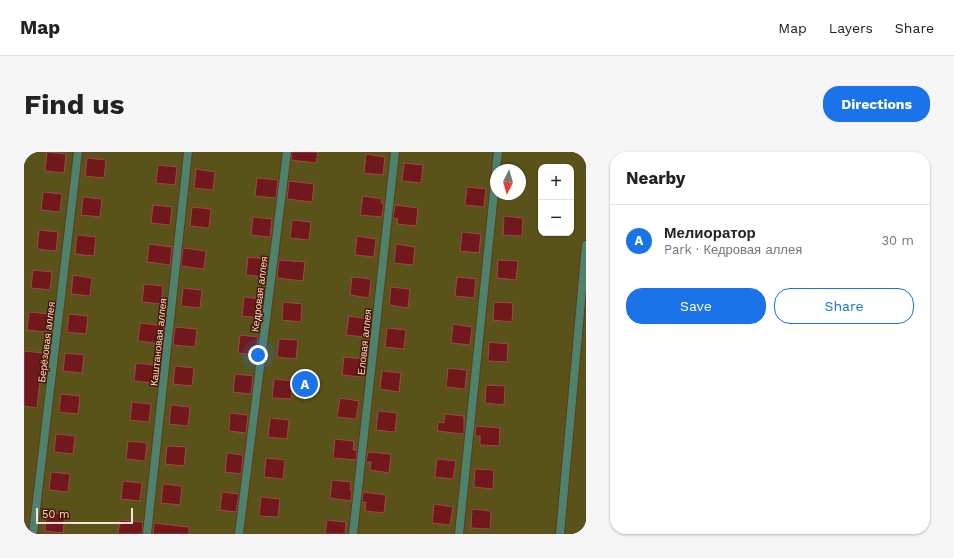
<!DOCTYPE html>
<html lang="en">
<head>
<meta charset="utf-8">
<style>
	:root { --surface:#fff; --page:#f6f6f6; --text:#222; --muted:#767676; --line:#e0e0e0; --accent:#1a73e8 }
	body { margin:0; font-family:"Work Sans",sans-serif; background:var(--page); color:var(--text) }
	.controls { position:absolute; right:12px; top:12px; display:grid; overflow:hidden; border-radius:8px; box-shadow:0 1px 3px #0004 }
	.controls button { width:36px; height:36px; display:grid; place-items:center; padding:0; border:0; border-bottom:1px solid var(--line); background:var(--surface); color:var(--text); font:20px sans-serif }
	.compass { position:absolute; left:466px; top:12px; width:36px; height:36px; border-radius:50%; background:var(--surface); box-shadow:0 1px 3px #0004; rotate:185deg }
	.scale { position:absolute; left:12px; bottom:10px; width:97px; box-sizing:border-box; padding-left:4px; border:2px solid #f9dfd5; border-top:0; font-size:11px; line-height:14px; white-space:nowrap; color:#f9dfd5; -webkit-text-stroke:3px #481500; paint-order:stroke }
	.you { position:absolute; left:234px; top:203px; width:14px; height:14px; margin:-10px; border:3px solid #fff; border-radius:50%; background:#1a73e8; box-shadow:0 0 0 6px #1a73e833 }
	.badge { display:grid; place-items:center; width:26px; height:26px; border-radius:50%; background:var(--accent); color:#fff; font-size:13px; font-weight:700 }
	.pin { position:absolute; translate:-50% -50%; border:2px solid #fff; box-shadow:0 1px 4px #0006 }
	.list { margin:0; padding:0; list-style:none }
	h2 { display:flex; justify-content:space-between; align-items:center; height:52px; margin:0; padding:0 16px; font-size:17px }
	h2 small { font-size:13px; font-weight:400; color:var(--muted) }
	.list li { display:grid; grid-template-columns:26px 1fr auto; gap:12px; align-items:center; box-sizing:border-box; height:72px; padding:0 16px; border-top:1px solid var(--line) }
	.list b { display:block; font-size:15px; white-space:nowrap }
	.list p { margin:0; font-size:13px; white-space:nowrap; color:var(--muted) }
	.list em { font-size:13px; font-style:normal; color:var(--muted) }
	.actions { display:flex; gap:8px; padding:12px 16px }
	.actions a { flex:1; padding:9px 0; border:1px solid var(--accent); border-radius:16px; text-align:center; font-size:14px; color:var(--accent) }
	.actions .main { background:var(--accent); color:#fff }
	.map { position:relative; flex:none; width:562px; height:382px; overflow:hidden; border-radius:16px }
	header { display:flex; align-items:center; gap:24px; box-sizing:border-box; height:56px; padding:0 20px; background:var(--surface); border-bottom:1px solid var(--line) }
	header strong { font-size:19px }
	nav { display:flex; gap:22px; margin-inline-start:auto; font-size:14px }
	.intro { display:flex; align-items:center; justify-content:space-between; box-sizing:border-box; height:96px; padding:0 24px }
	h1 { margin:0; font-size:28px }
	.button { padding:10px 18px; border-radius:16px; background:var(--accent); color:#fff; font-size:14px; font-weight:700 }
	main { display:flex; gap:24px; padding:0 24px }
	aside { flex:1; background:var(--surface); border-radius:16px; box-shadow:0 1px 3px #0004 }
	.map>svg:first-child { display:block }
	.green { fill:#595319; fill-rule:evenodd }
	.building { fill:#71181d; stroke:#994a48 }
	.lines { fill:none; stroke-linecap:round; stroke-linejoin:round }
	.street-casing { stroke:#643522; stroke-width:10 }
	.street { stroke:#4e836b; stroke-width:8 }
	.labels { text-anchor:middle; stroke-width:3; stroke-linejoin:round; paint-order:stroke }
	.street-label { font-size:10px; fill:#f9dfd5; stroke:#481500 }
</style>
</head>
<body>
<header>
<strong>Map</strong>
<nav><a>Map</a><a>Layers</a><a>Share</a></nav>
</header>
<div class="intro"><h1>Find us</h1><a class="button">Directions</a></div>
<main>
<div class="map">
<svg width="562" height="382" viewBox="0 0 562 382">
	<rect width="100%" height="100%" fill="#481500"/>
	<path class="green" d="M0,0H562V382H0ZM517,15H547V81H517ZM472,18H496V42H472Z"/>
	<g class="building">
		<path d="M23,0L42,2L40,21L21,19Z"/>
		<path d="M268,0H294L292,11L267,8Z"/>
		<path d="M342,2L361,5L359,23L340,21Z"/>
		<path d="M63,6L82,8L80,26L61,24Z"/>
		<path d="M380,11L399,13L397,31L378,29Z"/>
		<path d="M134,13L153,15L151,33L132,31Z"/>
		<path d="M172,17L191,20L189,38L170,36Z"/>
		<path d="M233,26L254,28L252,46L231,44Z"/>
		<path d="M265,29L290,32L288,50L263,47Z"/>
		<path d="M443,35L462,37L460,55L441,53Z"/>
		<path d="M19,40L38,42L36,60L17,58Z"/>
		<path d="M339,44L358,47L357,51H360L358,65L336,63Z"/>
		<path d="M59,45L78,47L76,65L57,63Z"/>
		<path d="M129,53L148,55L146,73L127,71Z"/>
		<path d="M371,53L394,56L392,74L373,72L374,67L369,66Z"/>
		<path d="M168,55L187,57L185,76L166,74Z"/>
		<path d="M480,64L499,66L498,84L479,83Z"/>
		<path d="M229,65L248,67L246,85L227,83Z"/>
		<path d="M268,68L287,70L285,88L266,86Z"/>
		<path d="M15,78L34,80L32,99L13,97Z"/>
		<path d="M438,80L457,82L455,101L436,99Z"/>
		<path d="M53,83L72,85L70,104L51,102Z"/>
		<path d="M333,84L352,87L350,105L331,103Z"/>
		<path d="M125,92L148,95L146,113L123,110Z"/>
		<path d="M372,92L391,95L389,113L370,111Z"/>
		<path d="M159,96L182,99L180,117L157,114Z"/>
		<path d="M224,105L244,107L242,125L222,123Z"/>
		<path d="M255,108L281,110L279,129L253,126Z"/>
		<path d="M474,108L494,109L492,128L473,126Z"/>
		<path d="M9,118L28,120L26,138L7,136Z"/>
		<path d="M49,123L68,126L66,144L47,142Z"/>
		<path d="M328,125L347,127L345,146L326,143Z"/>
		<path d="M433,125L452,127L450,146L431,144Z"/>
		<path d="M120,132L139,134L137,152L118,150Z"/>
		<path d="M367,135L386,137L384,156L365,153Z"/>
		<path d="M159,136L178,138L176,156L157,154Z"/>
		<path d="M220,145L239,147L237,166L218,164Z"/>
		<path d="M259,150L278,152L277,170L258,168Z"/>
		<path d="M470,150L489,151L488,170L469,168Z"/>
		<path d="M5,160L24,162L22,180L3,178Z"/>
		<path d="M45,162L64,164L62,182L43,180Z"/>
		<path d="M325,164L343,167L341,185L322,183Z"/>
		<path d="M116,171L140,174L138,192L114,189Z"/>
		<path d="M429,172L448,175L446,193L427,191Z"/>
		<path d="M151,175L173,177L171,195L149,193Z"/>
		<path d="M363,176L382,178L380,197L361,195Z"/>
		<path d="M216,183L234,185L232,203L214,201Z"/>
		<path d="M255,187L274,188L272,207L253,205Z"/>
		<path d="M465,190L484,192L483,210L464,209Z"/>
		<path d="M0,199L19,201L13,256L0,254Z"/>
		<path d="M41,201L60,203L58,221L39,219Z"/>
		<path d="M320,205L339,207L337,225L318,223Z"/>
		<path d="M112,211L131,213L129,231L110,229Z"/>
		<path d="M151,214L170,216L168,234L149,232Z"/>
		<path d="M424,216L443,218L441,237L422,235Z"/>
		<path d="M358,219L377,221L375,240L356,237Z"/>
		<path d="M211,222L229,224L227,242L209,240Z"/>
		<path d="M250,227L269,229L267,247L248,246Z"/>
		<path d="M462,233L481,234L480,253L461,251Z"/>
		<path d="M37,242L56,244L54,262L35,260Z"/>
		<path d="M316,246L335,249L332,267L313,265Z"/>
		<path d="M108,250L127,252L125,270L106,268Z"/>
		<path d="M147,253L166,255L164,274L145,272Z"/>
		<path d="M354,259L373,261L371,280L352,278Z"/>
		<path d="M206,261L224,263L222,281L205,279Z"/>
		<path d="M421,262L440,264V282L413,279L414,270L420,271Z"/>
		<path d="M246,266L265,268L263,287L244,285Z"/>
		<path d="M452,274L476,276L475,294L456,293V284H451Z"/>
		<path d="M32,282L51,284L49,302L30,300Z"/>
		<path d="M311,287L330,289L329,298H333L332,308L309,306Z"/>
		<path d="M104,289L123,291L121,309L102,307Z"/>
		<path d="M143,294L162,295L160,314L141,312Z"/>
		<path d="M344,300L367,302L365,321L346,318L347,310H342Z"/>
		<path d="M203,301L219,303L217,322L201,320Z"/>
		<path d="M242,306L261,308L259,327L240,325Z"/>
		<path d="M413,307L432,309L429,327L411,325Z"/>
		<path d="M451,317L470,318L469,337L450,335Z"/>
		<path d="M27,320L46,322L44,340L25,338Z"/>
		<path d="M308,328L327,330L326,338L328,339L327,349L306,346Z"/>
		<path d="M99,329L118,331L116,349L97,347Z"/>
		<path d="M139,332L158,334L156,353L137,351Z"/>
		<path d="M198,340L215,342L212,360L196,358Z"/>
		<path d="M339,340L362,343L360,361L341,359L342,350H338Z"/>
		<path d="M237,345L256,347L254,365L235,364Z"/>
		<path d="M410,352L429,355L426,373L408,371Z"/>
		<path d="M448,357L467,359L466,377L447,376Z"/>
		<path d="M22,360L41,362L39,381L21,379Z"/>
		<path d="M96,368L119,370L118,382H94Z"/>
		<path d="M303,368L322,370L321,382H301Z"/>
		<path d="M130,371L165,375V382H129Z"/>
	</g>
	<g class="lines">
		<g class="street-casing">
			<g id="street">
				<path d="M472,18L474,0"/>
				<path d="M9,382L54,0"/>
				<path d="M123,382L164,0"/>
				<path d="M215,382L263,0"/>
				<path d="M329,382L371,0"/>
				<path d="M435,382L472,21"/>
				<path d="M536,382L562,93"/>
			</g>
		</g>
		<use href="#street" class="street"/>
	</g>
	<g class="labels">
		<g class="street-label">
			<text transform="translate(235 142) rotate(-83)" y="4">Кедровая аллея</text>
			<text transform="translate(22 190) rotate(-83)" y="4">Берёзовая аллея</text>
			<text transform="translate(134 190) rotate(-84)" y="4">Каштановая аллея</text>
			<text transform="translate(340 190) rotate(-84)" y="4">Еловая аллея</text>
		</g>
	</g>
</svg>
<div class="controls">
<button>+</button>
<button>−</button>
</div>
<svg class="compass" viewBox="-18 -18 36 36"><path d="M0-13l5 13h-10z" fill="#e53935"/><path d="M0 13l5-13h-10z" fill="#767676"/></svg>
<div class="scale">50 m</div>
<div class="you"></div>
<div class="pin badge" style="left:281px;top:232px">A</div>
</div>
<aside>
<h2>Nearby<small></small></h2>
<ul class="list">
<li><span class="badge">A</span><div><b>Мелиоратор</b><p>Park · Кедровая аллея</p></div><em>30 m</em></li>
</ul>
<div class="actions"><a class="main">Save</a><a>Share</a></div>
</aside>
</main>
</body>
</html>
